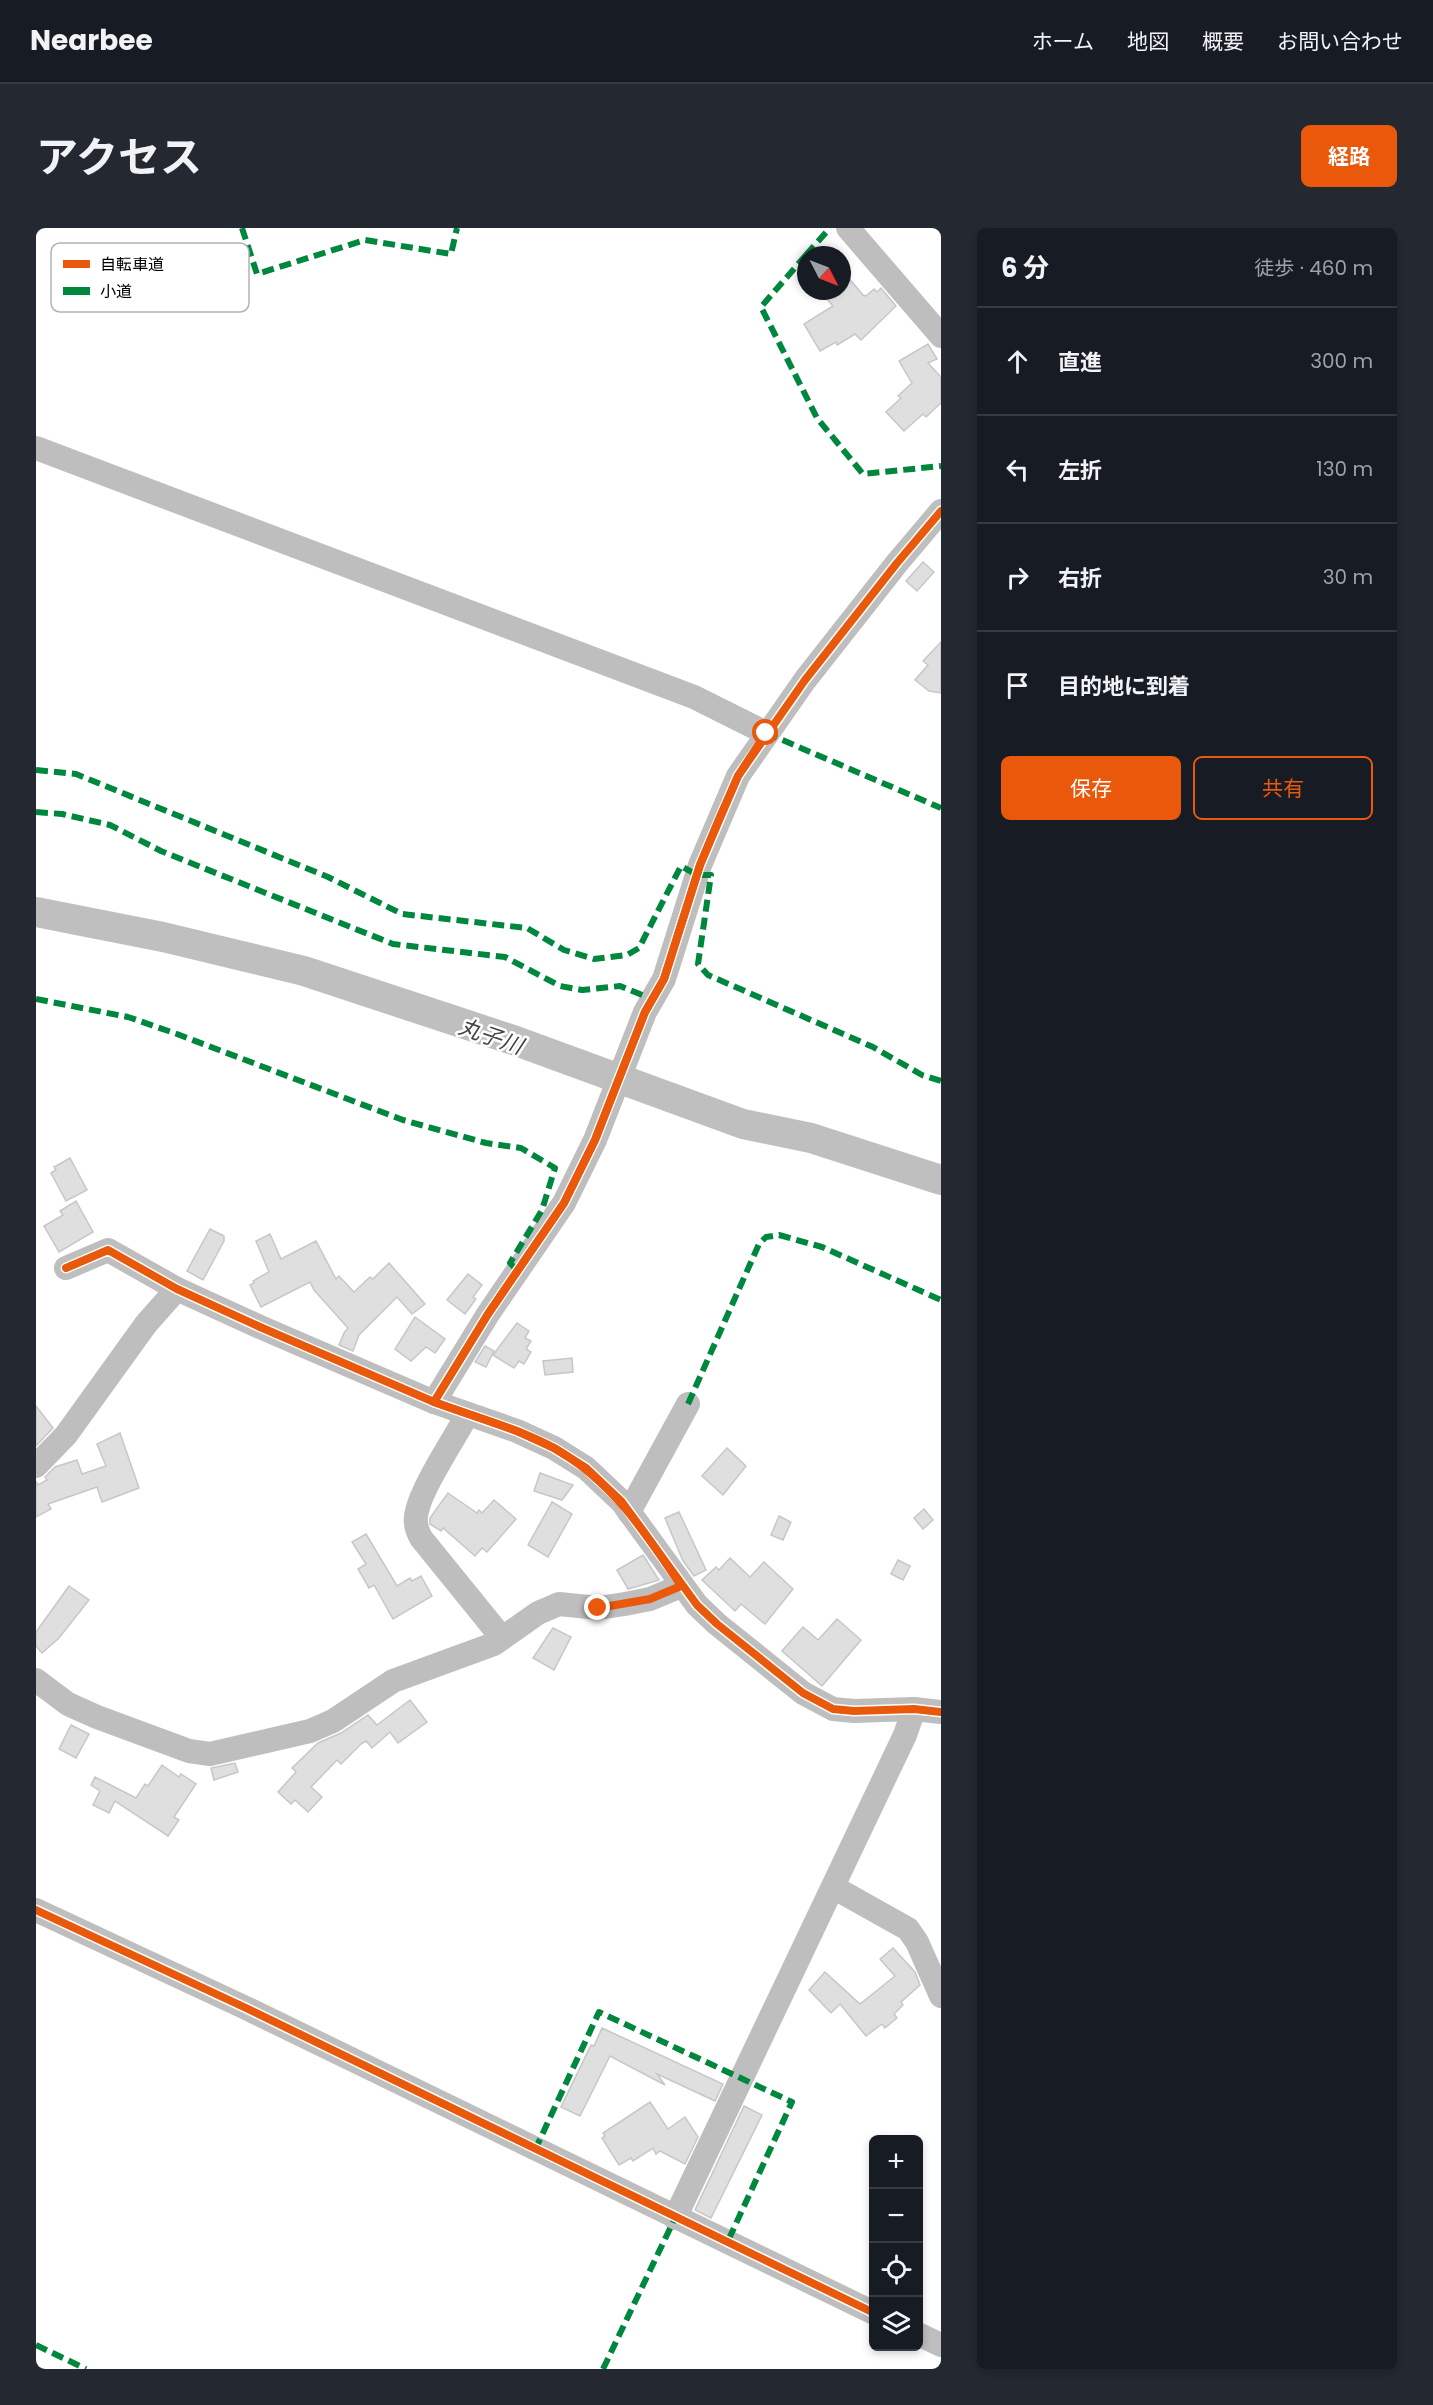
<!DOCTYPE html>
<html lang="ja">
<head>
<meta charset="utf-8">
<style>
	:root { --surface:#171b24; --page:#242831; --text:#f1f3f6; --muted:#9ea1a6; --line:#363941; --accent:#ea580c }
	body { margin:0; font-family:Poppins,"Noto Sans JP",sans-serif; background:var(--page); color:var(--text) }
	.controls { position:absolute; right:18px; bottom:18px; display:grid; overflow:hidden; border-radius:9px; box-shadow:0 3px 9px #0003 }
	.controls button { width:54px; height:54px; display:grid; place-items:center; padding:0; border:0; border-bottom:2px solid var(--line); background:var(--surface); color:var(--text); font:30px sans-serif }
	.compass { position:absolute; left:761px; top:18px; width:54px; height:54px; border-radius:50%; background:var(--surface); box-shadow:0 3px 9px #0003; rotate:132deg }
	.stop { position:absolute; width:18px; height:18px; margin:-14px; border:4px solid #ea580c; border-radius:50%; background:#fff }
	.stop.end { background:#ea580c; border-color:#fff; box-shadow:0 2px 6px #0008 }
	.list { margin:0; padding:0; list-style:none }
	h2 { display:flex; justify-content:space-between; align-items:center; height:78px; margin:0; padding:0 24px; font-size:26px }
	h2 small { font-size:20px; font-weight:400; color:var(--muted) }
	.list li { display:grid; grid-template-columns:39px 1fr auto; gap:18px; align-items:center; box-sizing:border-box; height:108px; padding:0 24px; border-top:2px solid var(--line) }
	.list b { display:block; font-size:22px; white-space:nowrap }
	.list em { font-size:20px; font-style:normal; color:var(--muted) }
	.actions { display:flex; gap:12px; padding:18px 24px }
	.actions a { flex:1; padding:14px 0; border:2px solid var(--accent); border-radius:9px; text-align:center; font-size:21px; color:var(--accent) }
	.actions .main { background:var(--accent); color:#fff }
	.icon { flex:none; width:33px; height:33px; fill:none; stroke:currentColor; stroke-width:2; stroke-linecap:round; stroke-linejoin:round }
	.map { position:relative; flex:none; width:905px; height:2141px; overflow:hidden; border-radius:9px }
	header { display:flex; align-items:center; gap:36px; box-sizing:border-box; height:84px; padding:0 30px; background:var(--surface); border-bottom:2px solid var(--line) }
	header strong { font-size:28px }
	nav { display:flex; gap:33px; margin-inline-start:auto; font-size:21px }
	.intro { display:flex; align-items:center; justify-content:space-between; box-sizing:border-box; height:144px; padding:0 36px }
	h1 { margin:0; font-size:42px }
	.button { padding:15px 27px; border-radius:9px; background:var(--accent); color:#fff; font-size:21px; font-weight:700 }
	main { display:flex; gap:36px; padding:0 36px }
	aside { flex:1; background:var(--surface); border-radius:9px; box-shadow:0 3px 9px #0003 }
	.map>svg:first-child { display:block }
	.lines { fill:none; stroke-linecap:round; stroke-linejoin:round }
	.river { stroke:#bfbfbf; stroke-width:30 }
	.building { fill:#dfdfdf; stroke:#c7c7c7; stroke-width:1.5 }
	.minor { stroke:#bebebe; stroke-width:24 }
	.quiet { stroke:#00873e; stroke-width:6; stroke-dasharray:12 6; stroke-linecap:butt }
	.cycleway-casing { stroke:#fff; stroke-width:11 }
	.cycleway { stroke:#e8590c; stroke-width:8 }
	.route { stroke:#ea580c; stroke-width:8 }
	.labels { text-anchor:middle; stroke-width:5; stroke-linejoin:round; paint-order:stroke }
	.water-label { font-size:22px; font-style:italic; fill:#444; stroke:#fff }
	.key { fill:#fff; stroke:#b2b2b2; stroke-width:1.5 }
	.key-label { font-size:16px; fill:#000 }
</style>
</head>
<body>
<header>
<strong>Nearbee</strong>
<nav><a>ホーム</a><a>地図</a><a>概要</a><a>お問い合わせ</a></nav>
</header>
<div class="intro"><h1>アクセス</h1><a class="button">経路</a></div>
<main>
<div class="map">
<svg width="905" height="2141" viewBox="0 0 905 2141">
	<rect width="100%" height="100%" fill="#fff"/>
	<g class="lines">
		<path class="river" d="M0,684L127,709L268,743L480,813L707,896L775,910L905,952"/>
	</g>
	<g class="building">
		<path d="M806,42L827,67L830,68L838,61L841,64L845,60L860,78L825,112L819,106L801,117L800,114L784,123L768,96L797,78L784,63H806Z"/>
		<path d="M892,116L901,131L892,135L905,149V175L890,189L887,186L868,203L850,184L865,170L862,168L876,155L863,133Z"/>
		<path d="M887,334L898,344L881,363L870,353Z"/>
		<path d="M905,414V465L893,463L879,452L892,437L887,433Z"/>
		<path d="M34,930L51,962L30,973L15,945L20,942L18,939Z"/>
		<path d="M40,973L57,1004L23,1024L8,998L27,987L24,983Z"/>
		<path d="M174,1001L188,1008V1013L167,1052L151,1043Z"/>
		<path d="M234,1006L245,1031L280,1013L300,1051L303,1048L318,1064L334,1049L337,1051L353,1035L389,1076L376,1086L361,1069L323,1107L317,1123L303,1117L308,1105L312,1100L278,1062L274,1054L225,1079L214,1057L218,1055L217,1053L233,1044L220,1013Z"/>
		<path d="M432,1046L446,1057L437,1069L440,1071L429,1086L411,1072Z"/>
		<path d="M379,1089L409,1111L399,1125L390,1119L375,1133L359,1121Z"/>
		<path d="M481,1095L493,1103L489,1110L495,1113L490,1121L495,1124L488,1136L483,1133L478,1140L457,1127Z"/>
		<path d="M449,1118L458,1123L450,1139L439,1134Z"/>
		<path d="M536,1130L537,1144L509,1147L507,1133Z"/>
		<path d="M0,1178L17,1200L0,1218Z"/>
		<path d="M84,1205L103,1260L66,1274L61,1259L12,1276L15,1281L0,1289V1253L2,1257L11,1252L9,1249L19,1239L41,1232L46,1246L70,1238L61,1216Z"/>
		<path d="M691,1220L710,1238L687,1267L666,1248Z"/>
		<path d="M504,1245L537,1257L526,1272L498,1263Z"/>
		<path d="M412,1265L441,1285L443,1282L446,1285L458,1272L480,1291L451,1324L446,1320L439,1328L407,1300L405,1303L394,1296V1290Z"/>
		<path d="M516,1274L536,1286L512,1329L492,1317Z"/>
		<path d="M888,1281L897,1292L887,1301L878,1290Z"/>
		<path d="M643,1284L670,1342L658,1348L647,1333L629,1290Z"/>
		<path d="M743,1288L755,1294L747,1312L735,1307Z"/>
		<path d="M330,1306L361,1358L374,1350L376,1353L385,1348L396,1368L357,1391L338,1357L333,1360L322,1341L330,1336L316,1314Z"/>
		<path d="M607,1327L623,1352L592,1361L581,1342Z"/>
		<path d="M694,1330L714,1349L728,1334L757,1361L729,1396L705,1376L699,1383L666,1352L680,1339L683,1342Z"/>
		<path d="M862,1332L874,1338L867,1352L855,1346Z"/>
		<path d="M33,1358L53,1372L23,1410L6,1425L0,1418V1404Z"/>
		<path d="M801,1391L825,1412L786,1458L746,1423L767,1399L782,1412Z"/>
		<path d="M517,1400L535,1409L518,1442L497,1430Z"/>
		<path d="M374,1472L391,1494L362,1515L354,1504L336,1520L330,1513L325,1516L305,1536L301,1532L275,1559L286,1569L272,1584L259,1572L255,1576L242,1564L260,1544L256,1540L282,1515L305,1505L332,1487L341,1497Z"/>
		<path d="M35,1497L53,1506L40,1530L23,1521Z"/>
		<path d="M199,1535L202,1544L178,1552L175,1540Z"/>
		<path d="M126,1537L143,1549L145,1546L160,1556L138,1589L143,1592L132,1608L79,1573L73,1585L57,1577L64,1563L55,1557L59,1549L100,1570L109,1556L112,1558Z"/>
		<path d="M857,1720L879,1744L884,1757L865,1774L867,1777L858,1786L861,1790L849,1800L846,1796L830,1808L804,1776L795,1785L773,1762L789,1744L824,1776L859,1748L844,1731Z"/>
		<path d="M566,1800L687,1856L679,1873L621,1846L629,1857L574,1828L544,1888L525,1879L555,1817L558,1818Z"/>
		<path d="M614,1874L632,1901L649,1889L662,1909L649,1936L624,1923L620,1926L617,1920L597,1933L595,1930L583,1937L566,1910L569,1908L567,1905Z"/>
		<path d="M708,1878L726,1887L675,1990L659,1982Z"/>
	</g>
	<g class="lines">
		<g class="minor">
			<path d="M812,0L905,108"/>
			<path d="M0,220L658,469L730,505"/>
			<path d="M30,1040L72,1022L141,1061L224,1099L398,1174L481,1203L518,1220L550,1240L586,1274L661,1377L681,1396L767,1465L797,1481L818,1483L878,1481L905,1484"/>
			<path d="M398,1174L452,1086L528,975L559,912L609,784L628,751L664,637L702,548L769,452L861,335L905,283"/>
			<path d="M431,1187C418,1211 386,1259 381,1283C378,1293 380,1301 385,1310L466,1410"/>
			<path d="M0,1238L30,1207L110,1096L141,1061"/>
			<path d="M593,1284L652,1176"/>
			<path d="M0,1452L32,1476L61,1489L153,1523L174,1526L274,1503L297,1493L357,1453L458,1416L502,1385L523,1376L562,1380L589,1376L614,1371L645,1358"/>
			<path d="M797,1659L872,1701L881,1714L905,1768"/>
			<path d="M0,1682L210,1780L838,2085"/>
			<path d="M639,1990L869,1507L878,1481"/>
			<path d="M882,2106L905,2117"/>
		</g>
		<g class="quiet">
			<path d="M206,0L221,46L329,12L415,26L421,0"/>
			<path d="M770,27L725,79L781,190L827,246L905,238"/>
			<path d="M770,27L794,0"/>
			<path d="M730,505L905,580"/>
			<path d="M0,542L40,546L292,649L366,686L491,700L528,722L558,731L591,727L603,720L645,638L661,647H675L662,736L672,747L837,819L886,847L905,853"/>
			<path d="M0,584L26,586L74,597L125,623L357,716L469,729L524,758L546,762L584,758L616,771"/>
			<path d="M0,771L92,789L141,806L367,892L450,915L485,920L519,940L506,982L474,1035L482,1043"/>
			<path d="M652,1176L723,1016L730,1009L743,1007L786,1019L905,1072"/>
			<path d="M499,1922L563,1784L756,1874L691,2015"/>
			<path d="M0,2117L50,2141"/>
			<path d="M567,2141L639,1990"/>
		</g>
		<g class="cycleway-casing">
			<g id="cycleway">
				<path d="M30,1040L72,1022L141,1061L224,1099L398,1174L481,1203L518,1220L550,1240L586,1274L661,1377L681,1396L767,1465L797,1481L818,1483L878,1481L905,1484"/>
				<path d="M398,1174L452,1086L528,975L559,912L609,784L628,751L664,637L702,548L769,452L861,335L905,283"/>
				<path d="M0,1682L210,1780L838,2085"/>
			</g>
		</g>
		<use href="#cycleway" class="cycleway"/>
	</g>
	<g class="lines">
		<path class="route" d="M562,1380L614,1371L645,1358C610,1305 575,1252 518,1220C481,1200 438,1189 398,1174L452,1086L528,975L559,912L609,784L628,751L664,637L683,591L702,548L730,505"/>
	</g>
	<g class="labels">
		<g class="water-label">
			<text transform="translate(455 808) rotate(19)" y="8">丸子川</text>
		</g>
	</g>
	<rect x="15" y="15" width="198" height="69" rx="9" class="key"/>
	<rect x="27" y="32" width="27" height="8" fill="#e8590c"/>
	<rect x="27" y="59" width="27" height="8" fill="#00873e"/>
	<g class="key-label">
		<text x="64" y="42">自転車道</text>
		<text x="64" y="69">小道</text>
	</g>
</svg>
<div class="controls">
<button>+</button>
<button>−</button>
<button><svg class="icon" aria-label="locate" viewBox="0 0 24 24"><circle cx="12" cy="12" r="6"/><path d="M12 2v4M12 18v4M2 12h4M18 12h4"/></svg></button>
<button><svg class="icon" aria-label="layers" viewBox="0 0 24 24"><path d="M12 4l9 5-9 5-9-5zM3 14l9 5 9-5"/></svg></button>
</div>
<svg class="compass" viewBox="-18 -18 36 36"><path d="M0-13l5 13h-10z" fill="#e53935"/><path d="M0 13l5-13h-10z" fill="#9ea1a6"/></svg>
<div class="stop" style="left:730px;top:505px"></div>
<div class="stop end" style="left:562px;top:1380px"></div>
</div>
<aside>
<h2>6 分<small>徒歩 · 460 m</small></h2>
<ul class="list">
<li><svg class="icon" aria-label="ahead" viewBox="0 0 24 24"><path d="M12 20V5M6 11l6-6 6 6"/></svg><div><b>直進</b></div><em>300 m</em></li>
<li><svg class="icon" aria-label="left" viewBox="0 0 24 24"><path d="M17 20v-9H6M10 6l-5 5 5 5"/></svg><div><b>左折</b></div><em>130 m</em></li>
<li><svg class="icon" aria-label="right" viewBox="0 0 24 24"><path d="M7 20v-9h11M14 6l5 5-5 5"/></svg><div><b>右折</b></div><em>30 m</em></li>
<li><svg class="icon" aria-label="arrive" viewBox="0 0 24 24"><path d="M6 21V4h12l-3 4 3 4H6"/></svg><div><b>目的地に到着</b></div></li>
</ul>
<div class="actions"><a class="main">保存</a><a>共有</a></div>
</aside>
</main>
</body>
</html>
